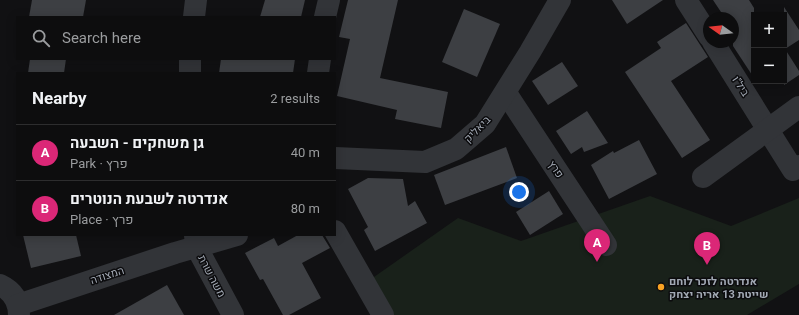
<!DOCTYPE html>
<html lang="en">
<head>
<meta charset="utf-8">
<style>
	:root { --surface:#0d0d0e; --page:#1b1b1c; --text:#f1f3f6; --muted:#9a9c9e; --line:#2d2d2e; --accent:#db2777 }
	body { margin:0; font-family:Roboto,Heebo,sans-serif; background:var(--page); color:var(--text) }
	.controls { position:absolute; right:12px; top:12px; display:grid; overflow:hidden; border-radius:0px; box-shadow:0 2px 10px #0003 }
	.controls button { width:36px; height:36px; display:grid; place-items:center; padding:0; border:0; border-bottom:1px solid var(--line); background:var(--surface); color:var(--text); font:20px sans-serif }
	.compass { position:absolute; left:703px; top:12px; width:36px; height:36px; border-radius:50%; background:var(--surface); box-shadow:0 2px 10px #0003; rotate:285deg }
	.you { position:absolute; left:519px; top:192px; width:14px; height:14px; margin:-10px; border:3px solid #fff; border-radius:50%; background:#1a73e8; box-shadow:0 0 0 6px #1a73e833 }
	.badge { display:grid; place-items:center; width:26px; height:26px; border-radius:50%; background:var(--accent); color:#fff; font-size:13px; font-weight:700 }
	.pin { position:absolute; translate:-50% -33px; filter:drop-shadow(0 1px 2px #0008) }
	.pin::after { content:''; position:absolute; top:21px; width:14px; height:12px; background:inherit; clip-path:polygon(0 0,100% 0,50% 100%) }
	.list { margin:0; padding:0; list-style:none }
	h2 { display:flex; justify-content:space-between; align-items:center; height:52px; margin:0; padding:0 16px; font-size:17px }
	h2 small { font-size:13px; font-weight:400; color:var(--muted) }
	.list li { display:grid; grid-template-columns:26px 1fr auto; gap:12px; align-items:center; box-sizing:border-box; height:56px; padding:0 16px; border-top:1px solid var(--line) }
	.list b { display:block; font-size:15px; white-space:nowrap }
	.list p { margin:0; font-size:13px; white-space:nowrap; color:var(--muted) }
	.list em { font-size:13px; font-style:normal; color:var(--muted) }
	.icon { flex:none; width:22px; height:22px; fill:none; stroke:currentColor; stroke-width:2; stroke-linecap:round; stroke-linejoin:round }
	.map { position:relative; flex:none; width:799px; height:315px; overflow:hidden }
	.search { position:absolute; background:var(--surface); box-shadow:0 2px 10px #0003; left:16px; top:16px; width:320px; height:44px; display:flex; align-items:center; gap:10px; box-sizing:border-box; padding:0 14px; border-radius:0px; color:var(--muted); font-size:15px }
	.panel { position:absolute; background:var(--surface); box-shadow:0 2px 10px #0003; left:16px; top:72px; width:320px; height:164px; border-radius:0px }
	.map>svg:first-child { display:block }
	.green { fill:#19211a }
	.building { fill:#3d3f43 }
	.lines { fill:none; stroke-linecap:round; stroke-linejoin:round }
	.minor { stroke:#323438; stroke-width:22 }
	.poi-dot { fill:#f9a323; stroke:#0c0c0e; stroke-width:1.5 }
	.labels { text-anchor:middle; stroke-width:3; stroke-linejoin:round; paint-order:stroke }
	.street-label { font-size:11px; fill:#a2a9b4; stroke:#0c0c0e }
	.poi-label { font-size:11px; font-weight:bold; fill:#a2a9b4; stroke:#0c0c0e; text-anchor:start }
</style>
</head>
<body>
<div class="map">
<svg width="799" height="315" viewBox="0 0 799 315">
	<rect width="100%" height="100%" fill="#111113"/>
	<path class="green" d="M650,196L731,226L799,198V284L747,315H382L364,284L458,218L521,241Z"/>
	<g class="building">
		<path d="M32,0H86L83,17H29Z"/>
		<path d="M265,0H305L301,17H260Z"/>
		<path d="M348,0H398L380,78L448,92L441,128L395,119L397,110L337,96L350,39L339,37Z"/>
		<path d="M612,0H663L627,24Z"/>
		<path d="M713,0H749L754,8V78L733,46V18H725Z"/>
		<path d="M784,7L799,30V40L785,49L799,71V75L784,85Z"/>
		<path d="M464,9L500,24L477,77L442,62Z"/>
		<path d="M686,23L708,57L671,81L710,140L682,158L625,72L661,48L657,42Z"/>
		<path d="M30,59H66L64,73H28Z"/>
		<path d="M221,59H295L293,73H219Z"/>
		<path d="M562,62L578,86L548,105L532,81Z"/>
		<path d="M587,111L608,143L584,152L582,147L571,154L556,131Z"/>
		<path d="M639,140L657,174L609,199L591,165L613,151L614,153Z"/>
		<path d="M506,147L517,178L445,205L434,175Z"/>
		<path d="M368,178L403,179L408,206L415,201L427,223L375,251L364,230L368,227L348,189Z"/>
		<path d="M549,191L563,214L530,235L516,212Z"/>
		<path d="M23,235H76L81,256L31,268Z"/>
		<path d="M298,235H322L330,248L302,263L321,298L289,315H283L263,279L260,280L245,253L274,238L278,246Z"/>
		<path d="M167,285L184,315H114Z"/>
	</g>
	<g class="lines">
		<g class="minor">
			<path d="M686,0L709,36"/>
			<path d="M194,17L196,0"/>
			<path d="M325,17L329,0"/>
			<path d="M713,42L793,170L799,166"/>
			<path d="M190,59V73"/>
			<path d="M318,73L320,59"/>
			<path d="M506,93L606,245"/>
			<path d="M335,158L425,162L456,149L485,124L530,52L560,0"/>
			<path d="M703,177L799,107"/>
			<path d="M335,231L383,315"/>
			<path d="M195,235L196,246L233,315"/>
			<path d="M0,285C13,291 19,301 19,315"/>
			<path d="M18,305L175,253L237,235"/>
		</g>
	</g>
	<circle class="poi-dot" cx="661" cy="287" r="4"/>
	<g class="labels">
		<g class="street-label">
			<text transform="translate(741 86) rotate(57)" y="4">ביל"ו</text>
			<text transform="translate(477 129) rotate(-45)" y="4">ביאליק</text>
			<text transform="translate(556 169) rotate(56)" y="4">פרץ</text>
			<text transform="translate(107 275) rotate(-18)" y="4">המצודה</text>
			<text transform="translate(212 276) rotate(62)" y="4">משה שרת</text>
		</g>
		<g class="poi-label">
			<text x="669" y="285">אנדרטה לזכר לוחם<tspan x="669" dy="13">שייטת 13 אריה יצחק</tspan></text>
		</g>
	</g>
</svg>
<div class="controls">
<button>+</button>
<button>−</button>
</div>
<svg class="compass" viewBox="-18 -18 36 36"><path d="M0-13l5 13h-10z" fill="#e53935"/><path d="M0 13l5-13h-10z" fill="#9a9c9e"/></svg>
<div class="you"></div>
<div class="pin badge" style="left:597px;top:262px">A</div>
<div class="pin badge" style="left:707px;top:265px">B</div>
<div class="search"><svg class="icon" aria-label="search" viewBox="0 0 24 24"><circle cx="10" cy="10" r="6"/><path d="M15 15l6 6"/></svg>Search here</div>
<section class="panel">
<h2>Nearby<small>2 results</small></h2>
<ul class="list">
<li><span class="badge">A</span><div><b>גן משחקים - השבעה</b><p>Park · פרץ</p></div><em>40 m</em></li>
<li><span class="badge">B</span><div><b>אנדרטה לשבעת הנוטרים</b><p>Place · פרץ</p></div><em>80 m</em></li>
</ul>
</section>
</div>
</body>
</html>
